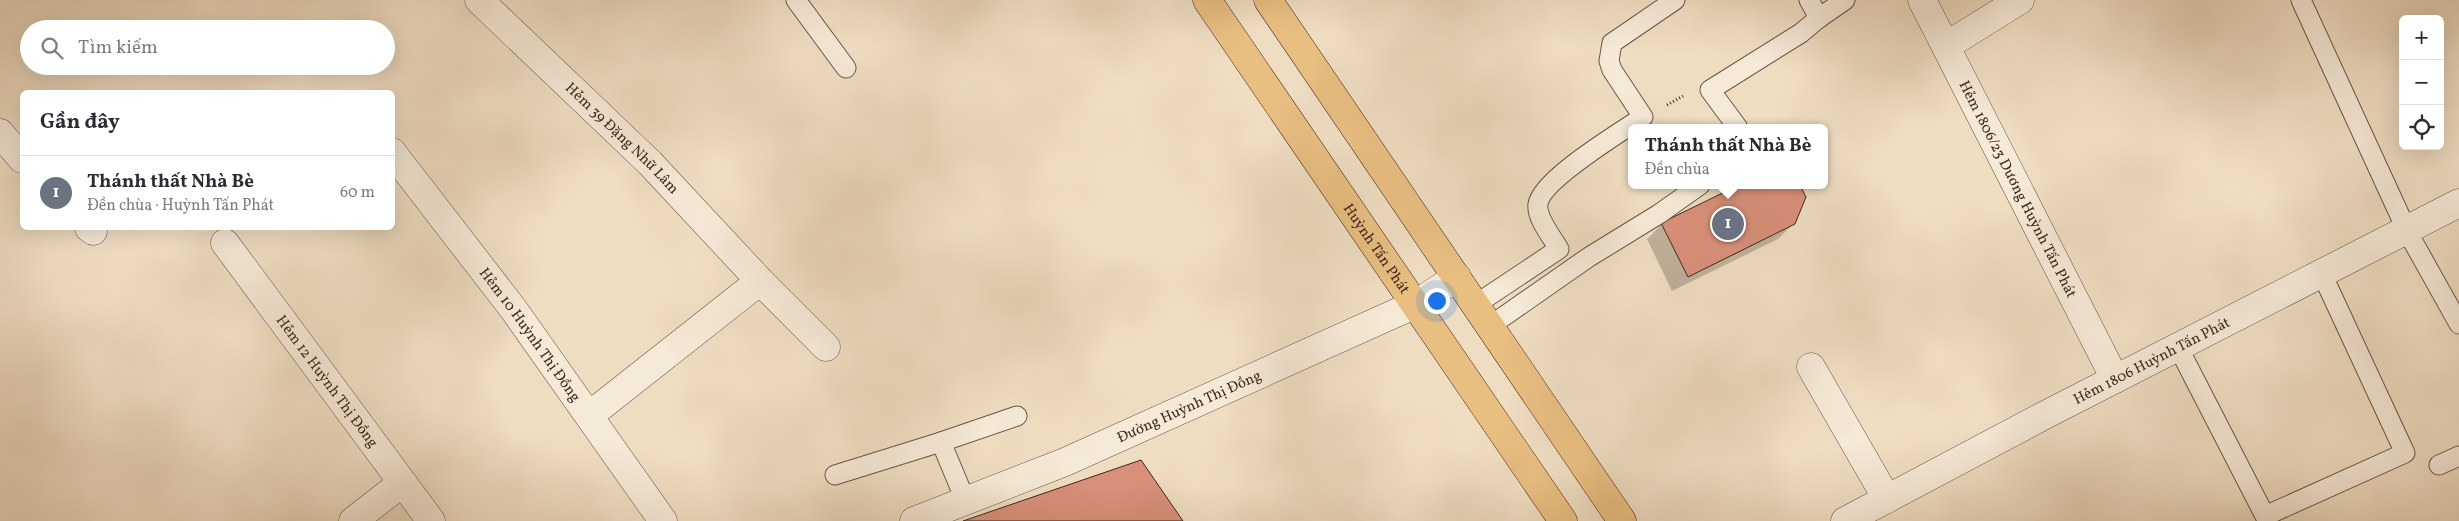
<!DOCTYPE html>
<html lang="vi">
<head>
<meta charset="utf-8">
<style>
	:root { --surface:#fff; --page:#f7f7f7; --text:#2b2b33; --muted:#7c7c81; --line:#e1e1e2; --accent:#7c3aed }
	body { margin:0; font-family:Vollkorn,serif; background:var(--page); color:var(--text) }
	.controls { position:absolute; right:15px; top:15px; display:grid; overflow:hidden; border-radius:8px; box-shadow:0 5px 20px #0002 }
	.controls button { width:45px; height:45px; display:grid; place-items:center; padding:0; border:0; border-bottom:1px solid var(--line); background:var(--surface); color:var(--text); font:25px sans-serif }
	.you { position:absolute; left:1436px; top:300px; width:18px; height:18px; margin:-12px; border:4px solid #fff; border-radius:50%; background:#1a73e8; box-shadow:0 0 0 8px #1a73e833 }
	.badge { display:grid; place-items:center; width:32px; height:32px; border-radius:50%; background:var(--accent); color:#fff; font-size:16px; font-weight:700 }
	.pin { position:absolute; translate:-50% -50%; border:2px solid #fff; box-shadow:0 1px 5px #0006 }
	.popup { position:absolute; left:1628px; top:124px; width:200px; height:65px; box-sizing:border-box; display:grid; place-content:center; border-radius:8px; background:var(--surface); filter:drop-shadow(0 1px 4px #0005); font-size:16px; white-space:nowrap; color:var(--muted) }
	.popup b { font-size:19px; color:var(--text) }
	.popup::after { content:''; position:absolute; left:50%; top:100%; margin-left:-10px; border:10px solid transparent; border-top-color:var(--surface) }
	.list { margin:0; padding:0; list-style:none }
	h2 { display:flex; justify-content:space-between; align-items:center; height:65px; margin:0; padding:0 20px; font-size:21px }
	h2 small { font-size:16px; font-weight:400; color:var(--muted) }
	.list li { display:grid; grid-template-columns:32px 1fr auto; gap:15px; align-items:center; box-sizing:border-box; height:75px; padding:0 20px; border-top:1px solid var(--line) }
	.list b { display:block; font-size:19px; white-space:nowrap }
	.list p { margin:0; font-size:16px; white-space:nowrap; color:var(--muted) }
	.list em { font-size:16px; font-style:normal; color:var(--muted) }
	.icon { flex:none; width:28px; height:28px; fill:none; stroke:currentColor; stroke-width:2; stroke-linecap:round; stroke-linejoin:round }
	.map { position:relative; flex:none; width:2459px; height:521px; overflow:hidden }
	.search { position:absolute; background:var(--surface); box-shadow:0 5px 20px #0002; left:20px; top:20px; width:375px; height:55px; display:flex; align-items:center; gap:12px; box-sizing:border-box; padding:0 18px; border-radius:28px; color:var(--muted); font-size:19px }
	.panel { position:absolute; background:var(--surface); box-shadow:0 5px 20px #0002; left:20px; top:90px; width:375px; height:140px; border-radius:8px }
	.map>svg:first-child { display:block }
	.shadow { fill:#0003 }
	.building { fill:#d98f79; stroke:#40281d }
	.lines { fill:none; stroke-linecap:round; stroke-linejoin:round }
	.service-casing { stroke:#6c5546; stroke-width:21 }
	.minor-casing { stroke:#6c5546; stroke-width:29 }
	.primary-casing { stroke:#40281d; stroke-width:29 }
	.path { stroke:#40281d; stroke-width:3; stroke-dasharray:1 2.5; stroke-linecap:butt }
	.service { stroke:#f5e9d7; stroke-width:19 }
	.minor { stroke:#f5e9d7; stroke-width:28 }
	.primary { stroke:#e8be81; stroke-width:28 }
	.labels { text-anchor:middle; stroke-width:4.5; stroke-linejoin:round; paint-order:stroke }
	.street-label { font-size:15px; fill:#40281d; stroke:#f5e9d7 }
</style>
</head>
<body>
<div class="map">
<svg width="2459" height="521" viewBox="0 0 2459 521">
	<rect width="100%" height="100%" fill="#efddc2"/>
	<filter id="stains"><feTurbulence type="fractalNoise" baseFrequency=".004" numOctaves="4"/><feColorMatrix values="0 0 0 0 .2 0 0 0 0 .09 0 0 0 0 .02 0 0 0 .5 -.17"/></filter>
	<radialGradient id="worn" r=".72"><stop offset=".6" stop-color="#630" stop-opacity="0"/><stop offset="1" stop-color="#630" stop-opacity=".3"/></radialGradient>
	<path class="shadow" d="M1794,223L1778,239L1672,291L1647,239L1662,224Z"/>
	<g class="building">
		<path d="M1739,185H1800L1806,197L1795,224L1688,277L1661,223Z"/>
		<path d="M1141,460L1183,521H963Z"/>
	</g>
	<g class="lines">
		<g class="service-casing">
			<g id="service">
				<path d="M796,0L846,68"/>
				<path d="M1809,0L1819,18L1845,0"/>
				<path d="M2301,0L2407,231L2459,324"/>
				<path d="M1738,128L1710,90L1801,33L1819,18"/>
				<path d="M1475,305L1559,249C1552,237 1536,218 1538,204C1542,179 1621,132 1643,117L1612,70L1609,61L1612,43L1675,0"/>
				<path d="M1490,326L1589,257L1659,214L1700,185"/>
				<path d="M2178,347L2265,516L2405,453L2322,274"/>
				<path d="M941,442L1017,416"/>
				<path d="M2439,465L2459,456"/>
				<path d="M835,475L941,442L966,502"/>
			</g>
		</g>
		<g class="minor-casing">
			<g id="minor">
				<path id="s1" d="M479,0L650,163L760,281L826,347"/>
				<path id="s2" d="M1922,0L2115,379"/>
				<path d="M1946,46L2020,0"/>
				<path d="M0,133L22,159"/>
				<path id="s3" d="M392,152L514,310L663,521"/>
				<path d="M89,228L93,231"/>
				<path id="s4" d="M225,243L431,521"/>
				<path d="M1811,367L1887,499"/>
				<path d="M590,415L760,281"/>
				<path d="M353,521L402,483"/>
				<path id="s5" d="M914,521L1065,462L1416,304L1457,277"/>
				<path id="s6" d="M1845,521L2047,414L2459,203"/>
			</g>
		</g>
		<g class="primary-casing">
			<g id="primary">
				<path id="s7" d="M1207,0L1563,521"/>
				<path d="M1268,0L1622,521"/>
			</g>
		</g>
		<path class="path" d="M1667,105L1683,96"/>
		<use href="#service" class="service"/>
		<use href="#minor" class="minor"/>
		<use href="#primary" class="primary"/>
	</g>
	<g class="labels">
		<g class="street-label">
			<text dy="5" stroke="none"><textPath href="#s1" startOffset="199">Hẻm 39 Đặng Nhữ Lâm</textPath></text>
			<text dy="5" stroke="none"><textPath href="#s2" startOffset="212">Hẻm 1806/23 Dương Huỳnh Tấn Phát</textPath></text>
			<text dy="5" stroke="none"><textPath href="#s7" startOffset="301">Huỳnh Tấn Phát</textPath></text>
			<text dy="5" stroke="none"><textPath href="#s3" startOffset="229">Hẻm 10 Huỳnh Thị Đồng</textPath></text>
			<text dy="5" stroke="none"><textPath href="#s6" startOffset="346">Hẻm 1806 Huỳnh Tấn Phát</textPath></text>
			<text dy="5" stroke="none"><textPath href="#s4" startOffset="172">Hẻm 12 Huỳnh Thị Đồng</textPath></text>
			<text dy="5" stroke="none"><textPath href="#s5" startOffset="298">Đường Huỳnh Thị Đồng</textPath></text>
		</g>
	</g>
	<rect width="100%" height="100%" filter="url(#stains)"/>
	<rect width="100%" height="100%" fill="url(#worn)"/>
</svg>
<div class="controls">
<button>+</button>
<button>−</button>
<button><svg class="icon" aria-label="locate" viewBox="0 0 24 24"><circle cx="12" cy="12" r="6"/><path d="M12 2v4M12 18v4M2 12h4M18 12h4"/></svg></button>
</div>
<div class="you"></div>
<div class="pin badge" style="left:1728px;top:224px;background:#6b7280">1</div>
<div class="popup"><b>Thánh thất Nhà Bè</b>Đền chùa</div>
<div class="search"><svg class="icon" aria-label="search" viewBox="0 0 24 24"><circle cx="10" cy="10" r="6"/><path d="M15 15l6 6"/></svg>Tìm kiếm</div>
<section class="panel">
<h2>Gần đây<small></small></h2>
<ul class="list">
<li><span class="badge" style="background:#6b7280">1</span><div><b>Thánh thất Nhà Bè</b><p>Đền chùa · Huỳnh Tấn Phát</p></div><em>60 m</em></li>
</ul>
</section>
</div>
</body>
</html>
